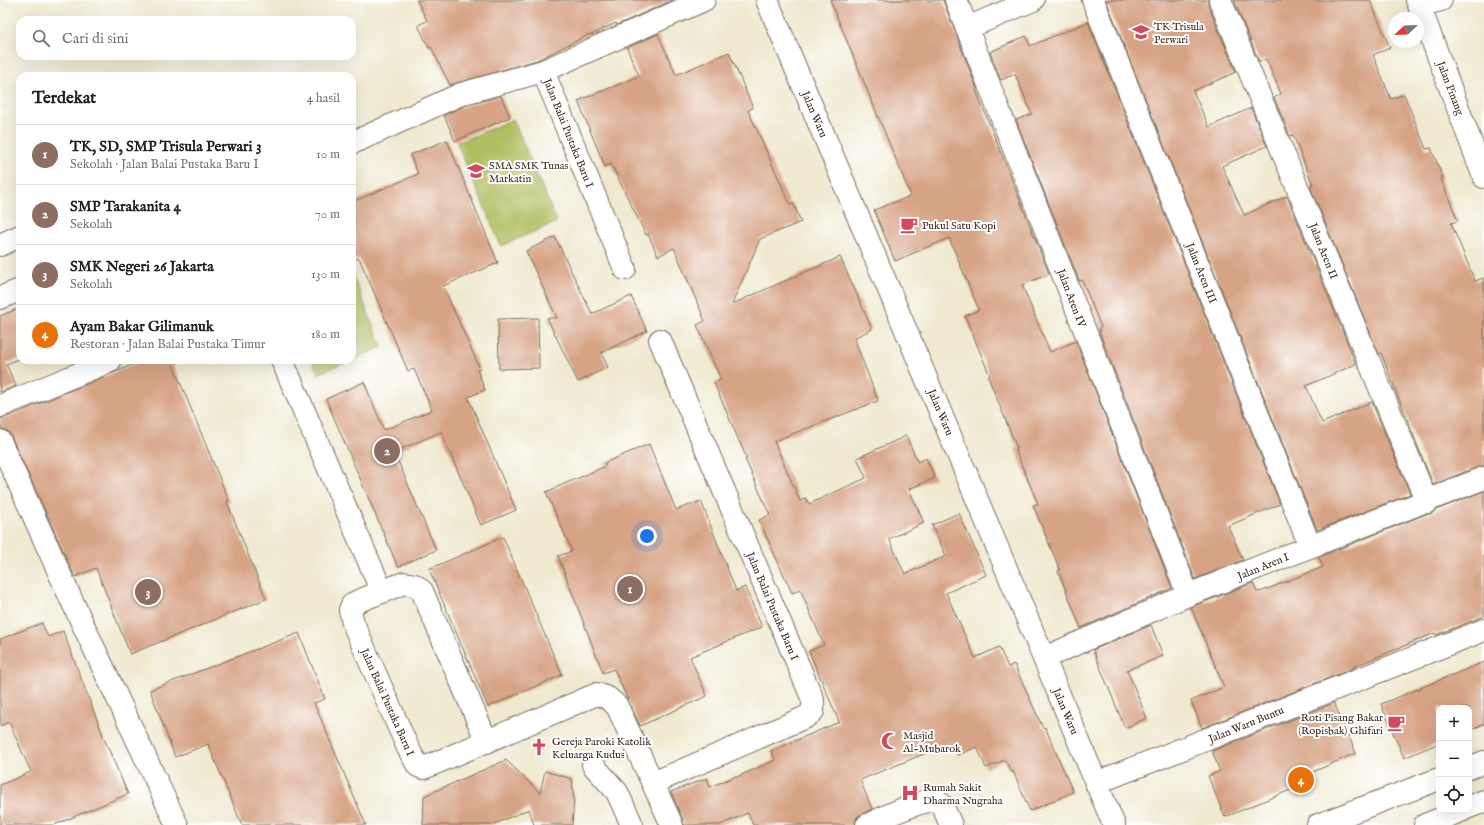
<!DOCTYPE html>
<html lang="id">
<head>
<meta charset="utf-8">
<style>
	:root { --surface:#fff; --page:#f6f6f6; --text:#222; --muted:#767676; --line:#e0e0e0; --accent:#111827 }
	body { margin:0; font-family:"IM FELL English",serif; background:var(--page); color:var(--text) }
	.controls { position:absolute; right:12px; bottom:12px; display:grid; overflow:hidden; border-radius:8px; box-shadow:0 4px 16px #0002 }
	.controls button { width:36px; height:36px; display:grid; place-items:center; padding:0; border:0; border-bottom:1px solid var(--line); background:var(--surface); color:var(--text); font:20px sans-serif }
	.compass { position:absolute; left:1388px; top:12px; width:36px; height:36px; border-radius:50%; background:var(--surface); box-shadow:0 4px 16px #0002; rotate:247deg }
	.you { position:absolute; left:647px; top:536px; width:14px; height:14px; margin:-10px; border:3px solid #fff; border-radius:50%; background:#1a73e8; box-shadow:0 0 0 6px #1a73e833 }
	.badge { display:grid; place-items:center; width:26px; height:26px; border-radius:50%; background:var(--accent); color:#fff; font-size:13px; font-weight:700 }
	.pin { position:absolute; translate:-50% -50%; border:2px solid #fff; box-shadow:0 1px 4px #0006 }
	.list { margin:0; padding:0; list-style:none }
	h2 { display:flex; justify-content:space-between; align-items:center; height:52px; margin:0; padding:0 16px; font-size:17px }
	h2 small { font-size:13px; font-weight:400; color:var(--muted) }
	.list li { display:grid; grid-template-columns:26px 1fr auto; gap:12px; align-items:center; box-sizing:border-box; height:60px; padding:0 16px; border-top:1px solid var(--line) }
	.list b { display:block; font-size:15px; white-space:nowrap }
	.list p { margin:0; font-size:13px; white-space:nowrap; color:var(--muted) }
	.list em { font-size:13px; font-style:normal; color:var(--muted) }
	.icon { flex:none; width:22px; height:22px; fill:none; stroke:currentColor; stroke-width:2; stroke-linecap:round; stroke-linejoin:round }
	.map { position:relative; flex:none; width:1484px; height:825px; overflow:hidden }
	.search { position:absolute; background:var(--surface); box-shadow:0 4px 16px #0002; left:16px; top:16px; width:340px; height:44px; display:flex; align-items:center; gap:10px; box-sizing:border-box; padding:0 14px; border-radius:12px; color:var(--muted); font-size:15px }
	.panel { position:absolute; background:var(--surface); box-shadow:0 4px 16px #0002; left:16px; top:72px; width:340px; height:292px; border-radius:12px }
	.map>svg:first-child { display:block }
	.green { fill:#b0bd60; stroke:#76743f }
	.building { fill:#d6a384 }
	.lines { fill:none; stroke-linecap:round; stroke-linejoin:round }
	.minor-casing { stroke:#7a6d5c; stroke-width:24 }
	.minor { stroke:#fff; stroke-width:22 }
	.labels { text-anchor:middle; stroke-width:4; stroke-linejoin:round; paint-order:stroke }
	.poi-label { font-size:11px; fill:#3b2a1e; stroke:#fff; text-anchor:start }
	.street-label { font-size:11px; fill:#3b2a1e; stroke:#fff }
</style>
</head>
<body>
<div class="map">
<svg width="1484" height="825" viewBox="0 0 1484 825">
	<rect width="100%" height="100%" fill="#fff"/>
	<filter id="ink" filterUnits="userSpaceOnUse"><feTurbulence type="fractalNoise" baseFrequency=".025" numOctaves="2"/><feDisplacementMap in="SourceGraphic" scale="8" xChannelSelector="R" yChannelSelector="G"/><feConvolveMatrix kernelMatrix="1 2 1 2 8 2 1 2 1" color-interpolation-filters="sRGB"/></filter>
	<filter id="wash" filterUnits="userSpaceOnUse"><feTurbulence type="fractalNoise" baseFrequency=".012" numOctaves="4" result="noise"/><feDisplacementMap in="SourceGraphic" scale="16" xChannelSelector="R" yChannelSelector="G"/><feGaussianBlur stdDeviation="0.9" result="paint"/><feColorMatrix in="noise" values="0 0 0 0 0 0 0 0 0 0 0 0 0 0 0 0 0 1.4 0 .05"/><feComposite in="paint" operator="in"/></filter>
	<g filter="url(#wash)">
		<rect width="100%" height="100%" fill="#f0e9d0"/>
		<g class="green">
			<path d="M513,119L557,222L501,246L457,143Z"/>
			<path d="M352,274L382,347L352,360Z"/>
			<path d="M312,360H351L318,374Z"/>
		</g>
		<g id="blocks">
			<g class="building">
				<path d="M417,0H673L617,25L616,23L591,35L590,34L537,60L450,85L431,47L429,48L418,25L427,21Z"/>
				<path d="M830,0H943L977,89L976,90L1049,274L1022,285L1050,352L1076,341L1172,588L1081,628L1058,571L1060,570L1033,505L1038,504L1015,449L1017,448L988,377L990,376L965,316L979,310L949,238L895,261L874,210L911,196Z"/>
				<path d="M1106,0H1208V5L1236,72L1193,91L1209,127L1251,108L1267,146L1222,166L1244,215L1287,196L1356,364L1306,386L1322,423L1372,402L1410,494L1317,530Z"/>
				<path d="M1234,0H1370L1390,48L1373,55L1391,99L1404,94L1426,149L1431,148L1443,178L1441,179L1458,221L1451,223L1475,281L1484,278V466H1479L1433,485L1381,353L1379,354L1310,186L1313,185L1293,135L1290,136L1274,98L1281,94L1266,59L1259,62Z"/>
				<path d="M1088,22L1280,504L1228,526L1243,560L1195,579L1099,331H1101L1099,328L1101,327L1082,280L1079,281L1078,278L1016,120L1032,114L1015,74L1001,80L990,52L1026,36L1030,46Z"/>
				<path d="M658,34L676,75L729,52L753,108L748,110L790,204L793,203L801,222L760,239L732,304L840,257L872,329L854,338L878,401L774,441L800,501L806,498L809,504L866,478L857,458L906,436L918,462L926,458L935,478L909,489L924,523L889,539L905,574L946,556L932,525L959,513L986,575L946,593L975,658L999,647L1008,667L1014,664L1043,728L1045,727L1073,792L1030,811L1013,771L1011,772L1005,760L986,768L977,747L958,755L953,742L860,780L872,809L857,817L855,825H753L748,813L720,825H684L683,820L671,792L707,778L710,787L736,776L737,777L775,760L771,751L839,722L809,651L824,645L800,589L792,593L759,520L770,515L745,459H747L714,383L721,380L697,325L705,321L674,248L658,256L648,234L646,235L611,164L605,167L578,101L639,76L627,48Z"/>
				<path d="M501,96L510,117L455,141L444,115L465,106Z"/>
				<path d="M447,140L498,263L443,286L480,369H477L485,390L468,397L516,510L481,525L441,432L394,452L436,550L398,567L326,399L364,382L384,430L432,410L414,369L408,371L359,258L352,261V202L418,174L410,155Z"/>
				<path d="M555,237L592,314L631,296L647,331L601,353L608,367L578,382L547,318H557L526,251Z"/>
				<path d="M20,308V358L6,364L16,386L0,392V316Z"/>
				<path d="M538,318L539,368L499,369L498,319Z"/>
				<path d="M144,360H171L229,501L227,502L266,599L130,654L96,568L75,577L11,436L8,431L2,429L0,424V418H5Z"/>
				<path d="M649,444L676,510L701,501L736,591L745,587L762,627L690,657L707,696L640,726L614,669L603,673L558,556L572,551L546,492L606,466L604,463Z"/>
				<path d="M1484,491V616L1436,635L1435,633L1353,667L1354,668L1202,728L1191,701L1224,687L1191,607L1253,583L1257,592L1260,591V592L1323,567L1319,557L1426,514H1431L1436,510Z"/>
				<path d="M503,537L562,675L488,707L429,569Z"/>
				<path d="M42,623L48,637L63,631L105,741L128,794L54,825H0V785L31,772L9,722L0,726V639Z"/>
				<path d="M1151,625L1163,656L1127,670L1147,718L1125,728L1093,650Z"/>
				<path d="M299,633L325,699L314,703L366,825H242L208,744L175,757L150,690Z"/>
				<path d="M1484,662V724L1469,731V708H1439V743L1404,758L1381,704Z"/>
				<path d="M1334,703L1356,753L1292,781L1295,788L1225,817L1208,776L1220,771L1212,751Z"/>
				<path d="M506,760L540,793L545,771L572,779L574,800L572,825H534L529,809L492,825H423L424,796Z"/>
			</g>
		</g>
	</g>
	<g filter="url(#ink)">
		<use href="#blocks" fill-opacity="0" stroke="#7a6d5c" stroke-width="1"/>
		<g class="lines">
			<g class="minor-casing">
				<g id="minor">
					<path d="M767,0L1114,825"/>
					<path d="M956,0L1188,595"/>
					<path d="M1093,0L1310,546"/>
					<path d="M1220,0L1427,502"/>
					<path d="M1417,0L1484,177"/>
					<path d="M1420,5L1441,0"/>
					<path d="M967,28L1033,0"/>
					<path d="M543,71L625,269"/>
					<path d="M352,143L461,94L543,71L704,0"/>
					<path d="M0,245L20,236"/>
					<path d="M0,298L20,290"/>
					<path d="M282,360L382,592"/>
					<path d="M0,406L110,361"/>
					<path d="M0,441L71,599L177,825"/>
					<path d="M1044,658L1188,595L1484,478"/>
					<path d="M487,742L422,591L415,585L404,583L356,602L352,605L350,610L353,623L408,748L418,766L424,768L597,694L608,698L617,706L672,825"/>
					<path d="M593,765L617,792L632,825"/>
					<path d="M1469,768L1484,762"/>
					<path d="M653,783L806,717L813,711V700L660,340"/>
					<path d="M1096,783L1484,630"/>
					<path d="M1469,807L1484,801"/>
					<path d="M867,825C885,817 918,800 937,800L942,805L951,825"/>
					<path d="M1318,825L1439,779"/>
					<path d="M1425,825L1463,810"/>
				</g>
			</g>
			<use href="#minor" class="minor"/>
		</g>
	</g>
	<defs>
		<g id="school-bare" transform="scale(1.38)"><path d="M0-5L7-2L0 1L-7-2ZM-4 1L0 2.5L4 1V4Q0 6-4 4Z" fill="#d1495b" stroke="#fff" stroke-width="2.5" paint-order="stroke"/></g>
		<g id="cafe-bare" transform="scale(1.38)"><path d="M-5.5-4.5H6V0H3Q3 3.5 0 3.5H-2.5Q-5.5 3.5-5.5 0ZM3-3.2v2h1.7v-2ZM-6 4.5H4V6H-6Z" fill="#d1495b" stroke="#fff" stroke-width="2.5" paint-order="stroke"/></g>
		<g id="mosque-bare" transform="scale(1.38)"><path d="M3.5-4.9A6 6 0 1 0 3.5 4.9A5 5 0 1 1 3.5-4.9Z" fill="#d1495b" stroke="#fff" stroke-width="2.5" paint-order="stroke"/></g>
		<g id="church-bare" transform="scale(1.38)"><path d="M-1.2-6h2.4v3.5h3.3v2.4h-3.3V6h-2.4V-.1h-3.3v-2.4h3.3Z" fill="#d1495b" stroke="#fff" stroke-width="2.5" paint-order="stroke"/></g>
		<g id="hospital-bare" transform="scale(1.38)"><path d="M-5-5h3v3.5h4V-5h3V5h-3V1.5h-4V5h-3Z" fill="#d1495b" stroke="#fff" stroke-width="2.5" paint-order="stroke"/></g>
	</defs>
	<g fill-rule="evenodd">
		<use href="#school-bare" x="1141" y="32"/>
		<use href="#school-bare" x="476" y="171"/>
		<use href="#cafe-bare" x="909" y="225"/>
		<use href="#cafe-bare" x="1396" y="723"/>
		<use href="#mosque-bare" x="890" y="741"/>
		<use href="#church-bare" x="539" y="747"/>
		<use href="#hospital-bare" x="910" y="793"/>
	</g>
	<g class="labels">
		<g class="poi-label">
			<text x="1154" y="30">TK Trisula<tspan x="1154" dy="13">Perwari</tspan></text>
			<text x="489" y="169">SMA SMK Tunas<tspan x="489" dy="13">Markatin</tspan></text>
			<text x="922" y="229">Pukul Satu Kopi</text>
			<text x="1383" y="721" text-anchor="end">Roti Pisang Bakar<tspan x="1383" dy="13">(Ropisbak) Ghifari</tspan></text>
			<text x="903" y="739">Masjid<tspan x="903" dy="13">Al-Mubarok</tspan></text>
			<text x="552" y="745">Gereja Paroki Katolik<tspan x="552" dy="13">Keluarga Kudus</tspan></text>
			<text x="923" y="791">Rumah Sakit<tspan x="923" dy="13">Dharma Nugraha</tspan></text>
		</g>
		<g class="street-label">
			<text transform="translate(1451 88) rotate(69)" y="4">Jalan Pinang</text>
			<text transform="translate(815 114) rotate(67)" y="4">Jalan Waru</text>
			<text transform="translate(569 133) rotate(68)" y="4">Jalan Balai Pustaka Baru I</text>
			<text transform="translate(1324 251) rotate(68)" y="4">Jalan Aren II</text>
			<text transform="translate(1202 273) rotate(68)" y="4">Jalan Aren III</text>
			<text transform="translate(1072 298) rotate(69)" y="4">Jalan Aren IV</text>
			<text transform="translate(941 412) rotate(67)" y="4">Jalan Waru</text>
			<text transform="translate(1263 566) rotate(-22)" y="4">Jalan Aren I</text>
			<text transform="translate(773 606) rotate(67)" y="4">Jalan Balai Pustaka Baru I</text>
			<text transform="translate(388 702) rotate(66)" y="4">Jalan Balai Pustaka Baru I</text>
			<text transform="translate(1066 711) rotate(67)" y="4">Jalan Waru</text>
			<text transform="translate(1246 724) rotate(-22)" y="4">Jalan Waru Buntu</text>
		</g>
	</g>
</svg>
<div class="controls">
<button>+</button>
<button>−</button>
<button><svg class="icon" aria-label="locate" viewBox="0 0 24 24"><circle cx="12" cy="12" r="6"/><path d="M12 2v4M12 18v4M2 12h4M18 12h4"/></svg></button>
</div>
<svg class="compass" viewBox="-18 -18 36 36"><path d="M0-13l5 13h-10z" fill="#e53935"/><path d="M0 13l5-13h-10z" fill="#767676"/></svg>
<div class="you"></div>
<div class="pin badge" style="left:630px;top:589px;background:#8d6e63">1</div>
<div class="pin badge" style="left:387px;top:451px;background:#8d6e63">2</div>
<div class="pin badge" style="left:148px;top:592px;background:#8d6e63">3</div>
<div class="pin badge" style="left:1301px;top:780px;background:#e8710a">4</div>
<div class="search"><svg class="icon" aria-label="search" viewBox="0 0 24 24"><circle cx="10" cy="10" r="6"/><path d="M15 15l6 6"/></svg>Cari di sini</div>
<section class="panel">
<h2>Terdekat<small>4 hasil</small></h2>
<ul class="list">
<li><span class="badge" style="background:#8d6e63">1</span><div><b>TK, SD, SMP Trisula Perwari 3</b><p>Sekolah · Jalan Balai Pustaka Baru I</p></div><em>10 m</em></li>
<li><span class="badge" style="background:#8d6e63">2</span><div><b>SMP Tarakanita 4</b><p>Sekolah</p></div><em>70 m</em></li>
<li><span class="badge" style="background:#8d6e63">3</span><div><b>SMK Negeri 26 Jakarta</b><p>Sekolah</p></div><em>130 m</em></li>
<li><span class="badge" style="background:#e8710a">4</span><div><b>Ayam Bakar Gilimanuk</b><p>Restoran · Jalan Balai Pustaka Timur</p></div><em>180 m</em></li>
</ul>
</section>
</div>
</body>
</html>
